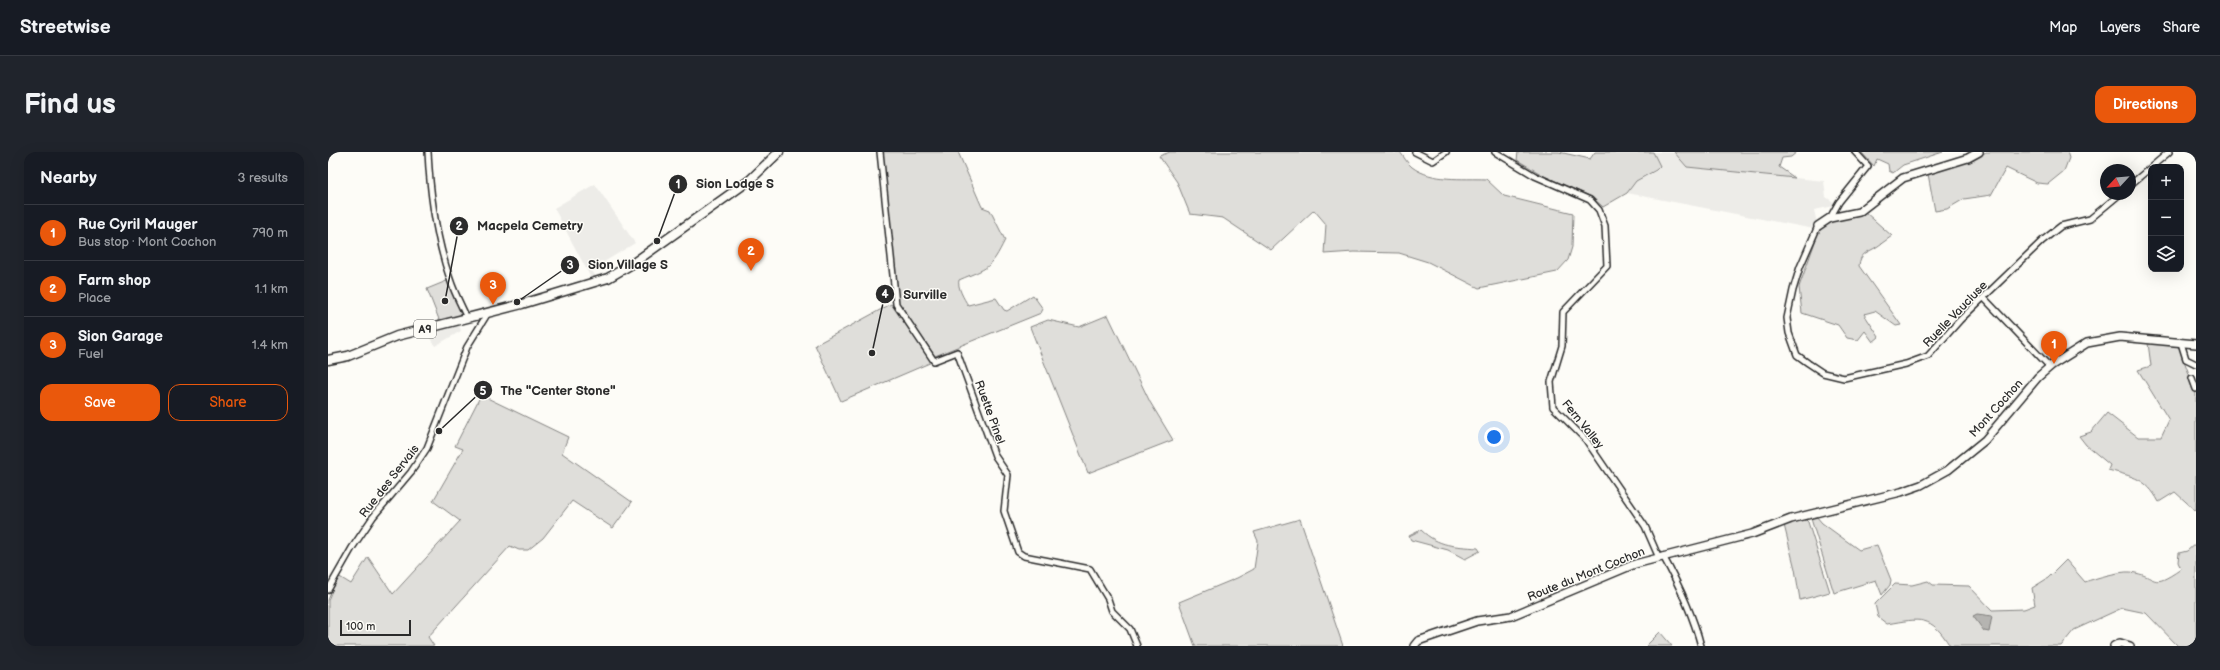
<!DOCTYPE html>
<html lang="en">
<head>
<meta charset="utf-8">
<style>
	:root { --surface:#171b24; --page:#20242c; --text:#f1f3f6; --muted:#9ea1a6; --line:#363941; --accent:#ea580c }
	body { margin:0; font-family:"Balsamiq Sans",sans-serif; background:var(--page); color:var(--text) }
	.controls { position:absolute; right:12px; top:12px; display:grid; overflow:hidden; border-radius:8px; box-shadow:0 4px 16px #0002 }
	.controls button { width:36px; height:36px; display:grid; place-items:center; padding:0; border:0; border-bottom:1px solid var(--line); background:var(--surface); color:var(--text); font:20px sans-serif }
	.compass { position:absolute; left:1772px; top:12px; width:36px; height:36px; border-radius:50%; background:var(--surface); box-shadow:0 4px 16px #0002; rotate:244deg }
	.scale { position:absolute; left:12px; bottom:10px; width:71px; box-sizing:border-box; padding-left:4px; border:2px solid #2b2b2b; border-top:0; font-size:11px; line-height:14px; white-space:nowrap; color:#2b2b2b; -webkit-text-stroke:3px #fdfcf7; paint-order:stroke }
	.you { position:absolute; left:1166px; top:285px; width:14px; height:14px; margin:-10px; border:3px solid #fff; border-radius:50%; background:#1a73e8; box-shadow:0 0 0 6px #1a73e833 }
	.badge { display:grid; place-items:center; width:26px; height:26px; border-radius:50%; background:var(--accent); color:#fff; font-size:13px; font-weight:700 }
	.pin { position:absolute; translate:-50% -33px; filter:drop-shadow(0 1px 2px #0008) }
	.pin::after { content:''; position:absolute; top:21px; width:14px; height:12px; background:inherit; clip-path:polygon(0 0,100% 0,50% 100%) }
	.list { margin:0; padding:0; list-style:none }
	h2 { display:flex; justify-content:space-between; align-items:center; height:52px; margin:0; padding:0 16px; font-size:17px }
	h2 small { font-size:13px; font-weight:400; color:var(--muted) }
	.list li { display:grid; grid-template-columns:26px 1fr auto; gap:12px; align-items:center; box-sizing:border-box; height:56px; padding:0 16px; border-top:1px solid var(--line) }
	.list b { display:block; font-size:15px; white-space:nowrap }
	.list p { margin:0; font-size:13px; white-space:nowrap; color:var(--muted) }
	.list em { font-size:13px; font-style:normal; color:var(--muted) }
	.actions { display:flex; gap:8px; padding:12px 16px }
	.actions a { flex:1; padding:9px 0; border:1px solid var(--accent); border-radius:12px; text-align:center; font-size:14px; color:var(--accent) }
	.actions .main { background:var(--accent); color:#fff }
	.icon { flex:none; width:22px; height:22px; fill:none; stroke:currentColor; stroke-width:2; stroke-linecap:round; stroke-linejoin:round }
	.map { position:relative; flex:none; width:1868px; height:494px; overflow:hidden; border-radius:12px }
	header { display:flex; align-items:center; gap:24px; box-sizing:border-box; height:56px; padding:0 20px; background:var(--surface); border-bottom:1px solid var(--line) }
	header strong { font-size:19px }
	nav { display:flex; gap:22px; margin-inline-start:auto; font-size:14px }
	.intro { display:flex; align-items:center; justify-content:space-between; box-sizing:border-box; height:96px; padding:0 24px }
	h1 { margin:0; font-size:28px }
	.button { padding:10px 18px; border-radius:12px; background:var(--accent); color:#fff; font-size:14px; font-weight:700 }
	main { display:flex; gap:24px; padding:0 24px }
	aside { flex:1; background:var(--surface); border-radius:12px; box-shadow:0 4px 16px #0002 }
	.map>svg:first-child { display:block }
	.built { fill:#edece8 }
	.green { fill:#dfdeda; stroke:#858482 }
	.water { fill:#b5b4b1; stroke:#7e7d7b }
	.lines { fill:none; stroke-linecap:round; stroke-linejoin:round }
	.street-casing { stroke:#2b2b2b; stroke-width:8 }
	.secondary-casing { stroke:#2b2b2b; stroke-width:10 }
	.primary-casing { stroke:#2b2b2b; stroke-width:11 }
	.street { stroke:#fdfcf7; stroke-width:5 }
	.secondary { stroke:#fdfcf7; stroke-width:7 }
	.primary { stroke:#fdfcf7; stroke-width:8 }
	.labels { text-anchor:middle; stroke-width:3; stroke-linejoin:round; paint-order:stroke }
	.shield { fill:#fdfcf7; stroke:#6a6a68; stroke-width:1 }
	.shield-label { font-size:11px; font-weight:bold; fill:#2b2b2b }
	.street-label { font-size:12px; fill:#2b2b2b; stroke:#fdfcf7 }
	.leader { fill:none; stroke:#2b2b2b; stroke-width:1.5 }
	.callout-dot { fill:#2b2b2b; stroke:#fdfcf7; stroke-width:1.5 }
	.mark-label { font-size:12px; text-anchor:middle; font-weight:bold; fill:#fff }
	.callout-label { font-size:13px; text-anchor:middle; font-weight:bold; fill:#2b2b2b; stroke:#fdfcf7; stroke-width:3; stroke-linejoin:round; paint-order:stroke }
</style>
</head>
<body>
<header>
<strong>Streetwise</strong>
<nav><a>Map</a><a>Layers</a><a>Share</a></nav>
</header>
<div class="intro"><h1>Find us</h1><a class="button">Directions</a></div>
<main>
<aside>
<h2>Nearby<small>3 results</small></h2>
<ul class="list">
<li><span class="badge">1</span><div><b>Rue Cyril Mauger</b><p>Bus stop · Mont Cochon</p></div><em>790 m</em></li>
<li><span class="badge">2</span><div><b>Farm shop</b><p>Place</p></div><em>1.1 km</em></li>
<li><span class="badge">3</span><div><b>Sion Garage</b><p>Fuel</p></div><em>1.4 km</em></li>
</ul>
<div class="actions"><a class="main">Save</a><a>Share</a></div>
</aside>
<div class="map">
<svg width="1868" height="494" viewBox="0 0 1868 494">
	<rect width="100%" height="100%" fill="#fdfcf7"/>
	<filter id="ink" filterUnits="userSpaceOnUse"><feTurbulence type="fractalNoise" baseFrequency=".025" numOctaves="2"/><feDisplacementMap in="SourceGraphic" scale="8" xChannelSelector="R" yChannelSelector="G"/><feConvolveMatrix kernelMatrix="1 2 1 2 8 2 1 2 1" color-interpolation-filters="sRGB"/></filter>
	<g filter="url(#ink)">
		<g class="built">
			<path d="M1325,0H1346L1360,15L1496,29L1498,45L1507,51L1506,54L1486,58L1489,71L1486,77L1299,41L1308,29L1328,19L1332,14Z"/>
			<path d="M267,32L307,91L276,110L273,109L262,116L269,126L264,128L226,56Z"/>
			<path d="M131,173L133,179L107,194L98,180Z"/>
		</g>
		<g class="green">
			<path d="M553,0H630L654,55L662,58L677,88C662,118 661,115 631,128C629,135 636,147 640,153L668,146L676,158L679,159L705,143L715,157L713,161L607,204L571,151L569,144Z"/>
			<path d="M842,0H1072C1076,5 1079,11 1084,15C1104,30 1135,26 1158,27L1176,44L1245,61L1244,95L1240,108L1229,120L1151,136L1100,110L1071,101L1026,100L996,102L998,72L986,58L943,98L895,66L862,62L849,30L831,4Z"/>
			<path d="M1190,0H1231L1262,7L1267,0H1325L1332,14L1328,18L1308,29L1299,41L1275,55L1264,45L1218,25L1189,8Z"/>
			<path d="M1346,0H1469L1463,5L1454,6L1451,15L1467,26L1359,15Z"/>
			<path d="M1533,0H1615L1575,13L1565,21L1561,19L1560,12L1549,7L1546,14Z"/>
			<path d="M1658,0H1739L1741,6L1736,19L1720,32L1709,31L1678,16L1663,43L1636,47L1619,57L1607,59L1600,22L1643,9Z"/>
			<path d="M1537,60L1564,84C1559,87 1555,91 1550,94C1540,101 1532,100 1531,114L1573,173L1568,174L1547,159L1536,162L1551,185L1545,190L1537,179L1530,188L1519,186L1510,173L1474,161L1471,135L1492,76L1504,69L1531,64Z"/>
			<path d="M121,128L135,161L133,166L112,170L99,137Z"/>
			<path d="M563,152L604,210L513,249L487,193Z"/>
			<path d="M780,163L822,250L845,288L760,321L702,175L720,168L751,175Z"/>
			<path d="M1820,191L1850,193L1868,240V359L1847,340L1831,350C1818,326 1806,325 1780,318L1782,313L1758,293L1751,284L1763,280L1779,261L1810,285H1833L1841,268L1810,218L1823,214Z"/>
			<path d="M153,243L240,285L234,301L304,350L285,376L244,349L215,386L200,398H191L182,394L100,485L106,494H0V448L10,424L23,432L40,405L65,442L132,369L105,349L135,297L127,294Z"/>
			<path d="M1488,364L1494,371L1531,398L1549,393L1563,428L1562,433L1554,443L1548,428L1506,441L1484,370L1483,366Z"/>
			<path d="M972,367L1015,494H867L851,450L909,426L926,417L930,389L926,380Z"/>
			<path d="M1474,367H1477L1480,370L1502,440L1472,448L1467,417L1456,373Z"/>
			<path d="M1093,378C1111,395 1127,394 1150,396L1152,399L1137,407L1120,398L1083,388L1081,384Z"/>
			<path d="M1868,391V494H1850L1818,461L1794,456L1746,478L1733,494H1622C1603,463 1593,466 1559,472L1550,465L1547,452L1567,432L1584,433L1600,429L1605,433L1641,434L1664,458L1696,457L1707,453L1704,436L1720,426L1738,408L1757,430C1767,426 1793,419 1802,420C1832,424 1821,439 1853,417L1850,410L1851,401L1859,399Z"/>
			<path d="M1332,480L1344,494H1318Z"/>
		</g>
		<path class="water" d="M1649,462L1664,464L1661,480L1656,479L1645,464Z"/>
		<g class="lines">
			<g class="street-casing">
				<g id="street">
					<path d="M100,0C102,42 108,86 122,127C126,140 133,153 139,166"/>
					<path d="M552,0L568,152L606,209L629,200L667,304L680,323L676,359L690,400L696,404L762,417L780,447L784,459L802,477L809,494"/>
					<path d="M1087,0L1105,9L1118,0"/>
					<path d="M1167,0L1207,24L1262,48L1271,58L1277,74L1279,114L1235,160L1234,194L1223,230L1225,255L1258,288L1284,326L1317,374L1331,406"/>
					<path d="M1802,33L1841,0"/>
					<path d="M1502,66L1511,50L1540,14L1527,0"/>
					<path d="M1490,74L1472,115L1465,138L1459,166L1461,181L1469,203L1480,211L1495,221L1516,226L1578,212L1600,204L1632,168L1714,89L1733,74L1762,67L1792,42"/>
					<path d="M1656,146L1722,215"/>
					<path d="M1853,191L1858,207L1868,212"/>
					<path d="M1864,226L1868,237"/>
					<path d="M1335,404C1351,433 1365,463 1373,494"/>
					<path d="M0,438L24,396L45,365L83,320L99,296L139,195L160,161"/>
				</g>
			</g>
			<g class="secondary-casing">
				<g id="secondary">
					<path d="M1490,74L1502,66L1531,60L1575,26L1640,6L1651,0"/>
					<path d="M1086,494L1090,489L1149,469L1183,464L1307,412L1424,382L1463,367L1573,340L1593,333L1620,318L1657,288L1710,225L1724,213L1759,191L1792,185L1868,192"/>
					<path d="M1786,494L1792,491L1802,494"/>
				</g>
			</g>
			<g class="primary-casing">
				<path id="primary" d="M0,208L20,204L69,184L194,152L280,126L304,112L422,28L451,0"/>
			</g>
			<use href="#street" class="street"/>
			<use href="#secondary" class="secondary"/>
			<use href="#primary" class="primary"/>
		</g>
	</g>
	<g class="labels">
		<rect class="shield" x="86" y="168" width="22" height="18" rx="3"/>
		<g class="shield-label">
			<text x="97" y="181">A9</text>
		</g>
		<g class="street-label">
			<text transform="translate(1627 162) rotate(-46)" y="4">Ruelle Vaucluse</text>
			<text transform="translate(1668 256) rotate(-48)" y="4">Mont Cochon</text>
			<text transform="translate(662 260) rotate(70)" y="4">Ruette Pinel</text>
			<text transform="translate(1255 272) rotate(51)" y="4">Fern Valley</text>
			<text transform="translate(61 329) rotate(-52)" y="4">Rue des Servais</text>
			<text transform="translate(1258 422) rotate(-22)" y="4">Route du Mont Cochon</text>
		</g>
	</g>
	<path class="leader" d="M329 89L350 32M117 149L131 74M189 150L242 113M544 201L557 142M111 279L155 238"/>
	<g class="callout-dot">
		<circle cx="329" cy="89" r="4"/>
		<circle cx="117" cy="149" r="4"/>
		<circle cx="189" cy="150" r="4"/>
		<circle cx="544" cy="201" r="4"/>
		<circle cx="111" cy="279" r="4"/>
		<circle cx="350" cy="32" r="10"/>
		<circle cx="131" cy="74" r="10"/>
		<circle cx="242" cy="113" r="10"/>
		<circle cx="557" cy="142" r="10"/>
		<circle cx="155" cy="238" r="10"/>
	</g>
	<g class="mark-label">
		<text x="350" y="36">1</text>
		<text x="131" y="78">2</text>
		<text x="242" y="117">3</text>
		<text x="557" y="146">4</text>
		<text x="155" y="243">5</text>
	</g>
	<g class="callout-label">
		<text x="407" y="36">Sion Lodge S</text>
		<text x="202" y="78">Macpela Cemetry</text>
		<text x="300" y="117">Sion Village S</text>
		<text x="597" y="147">Surville</text>
		<text x="230" y="243">The "Center Stone"</text>
	</g>
</svg>
<div class="controls">
<button>+</button>
<button>−</button>
<button><svg class="icon" aria-label="layers" viewBox="0 0 24 24"><path d="M12 4l9 5-9 5-9-5zM3 14l9 5 9-5"/></svg></button>
</div>
<svg class="compass" viewBox="-18 -18 36 36"><path d="M0-13l5 13h-10z" fill="#e53935"/><path d="M0 13l5-13h-10z" fill="#9ea1a6"/></svg>
<div class="scale">100 m</div>
<div class="you"></div>
<div class="pin badge" style="left:1726px;top:212px">1</div>
<div class="pin badge" style="left:423px;top:119px">2</div>
<div class="pin badge" style="left:165px;top:153px">3</div>
</div>
</main>
</body>
</html>
